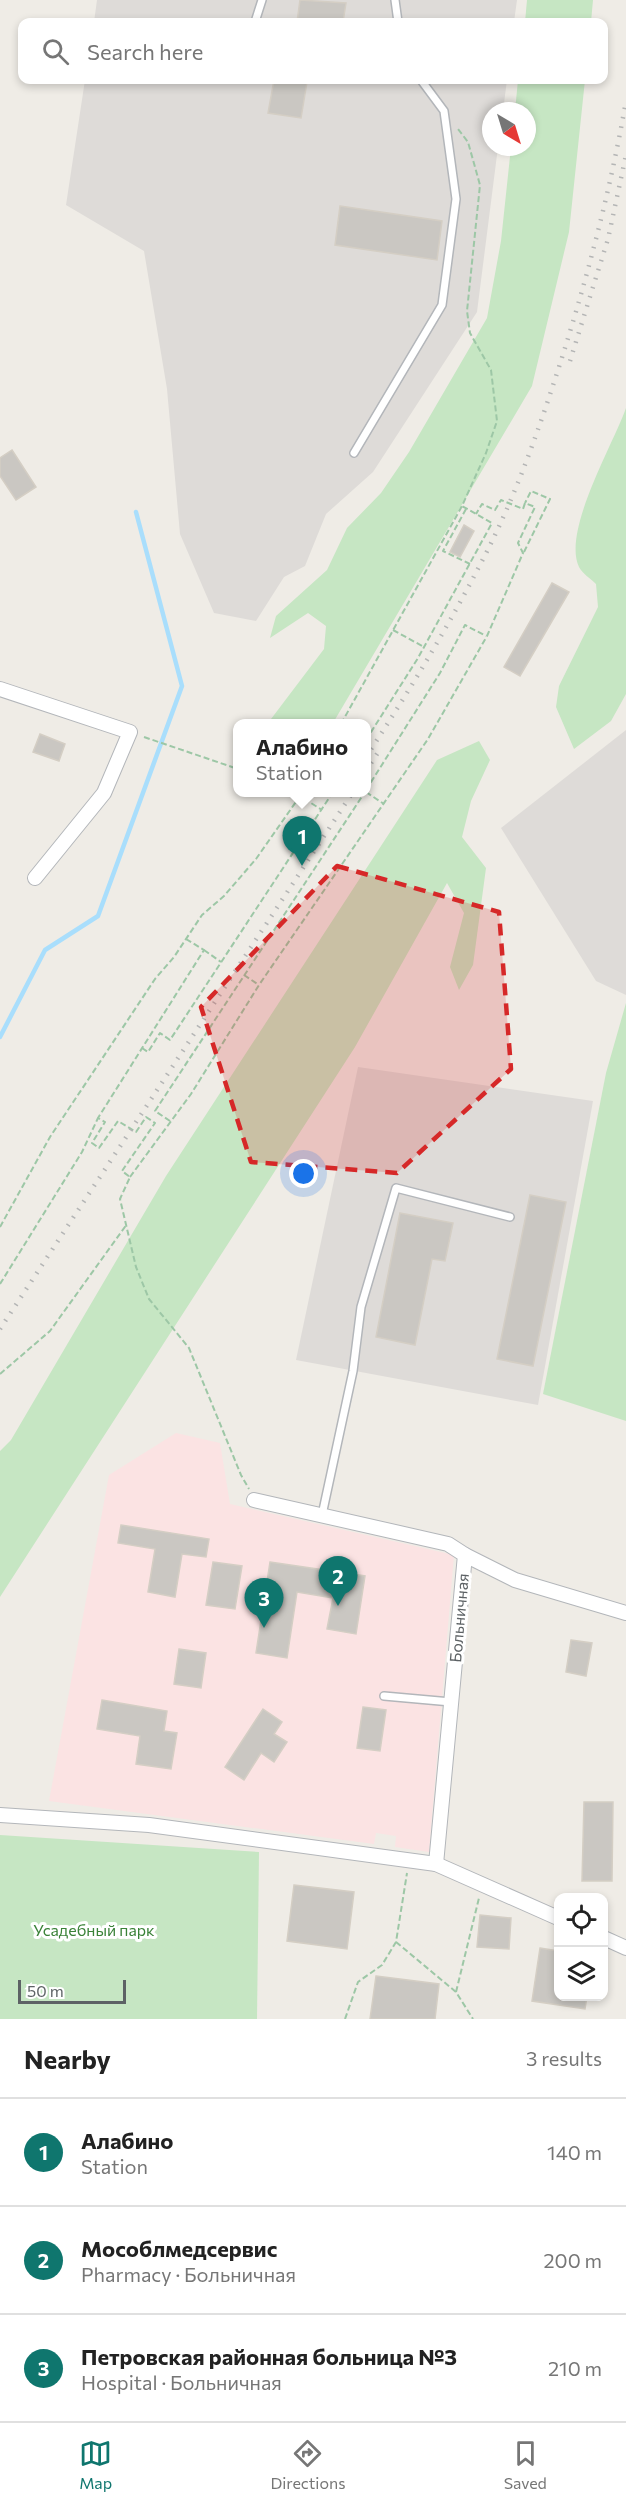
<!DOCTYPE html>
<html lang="en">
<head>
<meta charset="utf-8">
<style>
	:root { --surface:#fff; --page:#f6f6f6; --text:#222; --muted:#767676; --line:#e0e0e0; --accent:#0f766e }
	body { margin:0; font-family:Commissioner,sans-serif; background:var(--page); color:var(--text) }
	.controls { position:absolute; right:18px; bottom:18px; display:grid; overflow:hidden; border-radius:12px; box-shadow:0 3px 9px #0003 }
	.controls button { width:54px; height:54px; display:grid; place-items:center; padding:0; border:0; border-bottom:2px solid var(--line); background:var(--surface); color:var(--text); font:30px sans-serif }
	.compass { position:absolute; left:482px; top:102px; width:54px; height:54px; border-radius:50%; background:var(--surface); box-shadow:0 3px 9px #0003; rotate:142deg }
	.scale { position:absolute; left:18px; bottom:15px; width:108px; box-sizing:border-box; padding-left:6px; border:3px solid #5d6265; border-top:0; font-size:16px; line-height:21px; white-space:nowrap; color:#5d6265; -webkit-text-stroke:4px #fff; paint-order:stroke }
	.you { position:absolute; left:304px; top:1174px; width:21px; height:21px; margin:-15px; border:4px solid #fff; border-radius:50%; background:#1a73e8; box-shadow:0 0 0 9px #1a73e833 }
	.badge { display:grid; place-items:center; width:39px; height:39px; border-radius:50%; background:var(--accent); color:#fff; font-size:20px; font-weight:700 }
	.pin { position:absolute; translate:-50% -50px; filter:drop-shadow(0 2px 3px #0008) }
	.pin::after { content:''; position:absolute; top:32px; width:21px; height:18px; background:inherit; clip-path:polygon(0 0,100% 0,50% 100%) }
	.popup { position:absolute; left:233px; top:719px; width:138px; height:78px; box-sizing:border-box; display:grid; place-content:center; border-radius:12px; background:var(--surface); filter:drop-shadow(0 2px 4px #0005); font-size:20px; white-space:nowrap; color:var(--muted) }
	.popup b { font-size:22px; color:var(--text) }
	.popup::after { content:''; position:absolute; left:50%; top:100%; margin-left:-12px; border:12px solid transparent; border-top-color:var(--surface) }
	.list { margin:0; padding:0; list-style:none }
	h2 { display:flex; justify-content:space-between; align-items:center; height:78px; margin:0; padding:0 24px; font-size:26px }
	h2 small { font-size:20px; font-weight:400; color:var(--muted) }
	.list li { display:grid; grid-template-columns:39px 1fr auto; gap:18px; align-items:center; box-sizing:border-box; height:108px; padding:0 24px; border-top:2px solid var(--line) }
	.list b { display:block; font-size:22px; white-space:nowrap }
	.list p { margin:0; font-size:20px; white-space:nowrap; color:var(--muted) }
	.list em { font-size:20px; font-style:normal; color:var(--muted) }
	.icon { flex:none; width:33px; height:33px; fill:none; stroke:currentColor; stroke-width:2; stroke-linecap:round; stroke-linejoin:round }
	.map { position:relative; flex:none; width:626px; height:2019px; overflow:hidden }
	.search { position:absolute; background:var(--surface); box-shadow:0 3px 9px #0003; left:18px; right:18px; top:18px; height:66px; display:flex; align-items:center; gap:15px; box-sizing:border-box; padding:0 21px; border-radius:12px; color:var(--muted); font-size:22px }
	.sheet { height:402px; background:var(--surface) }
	nav { display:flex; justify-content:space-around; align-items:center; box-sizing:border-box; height:84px; border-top:2px solid var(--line); background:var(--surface); font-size:16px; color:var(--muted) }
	nav a { display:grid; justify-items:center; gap:3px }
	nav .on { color:var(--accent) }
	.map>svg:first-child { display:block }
	.industrial { fill:#dedbd8 }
	.medical { fill:#fbe3e3 }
	.green { fill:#c6e6c3 }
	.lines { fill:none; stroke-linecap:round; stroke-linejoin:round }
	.stream { stroke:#a9defc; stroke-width:4.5 }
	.building { fill:#cac7c2; stroke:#d4cec4; stroke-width:1.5 }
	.lane-casing { stroke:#b3b6ba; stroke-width:10 }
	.street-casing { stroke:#b3b6ba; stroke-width:16 }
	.path { stroke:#9dc7a6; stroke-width:2; stroke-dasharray:6 3; stroke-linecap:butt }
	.lane { stroke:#fff; stroke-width:7 }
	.street { stroke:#fff; stroke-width:14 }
	.rail { stroke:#b4b5b5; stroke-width:4.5; stroke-dasharray:1.5 8; stroke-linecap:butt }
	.marked { fill:#d62828; fill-opacity:0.2; stroke:#d62828; stroke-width:4.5; stroke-dasharray:12 8; stroke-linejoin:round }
	.labels { text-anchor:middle; stroke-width:6; stroke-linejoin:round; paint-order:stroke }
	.street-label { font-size:16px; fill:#5d6265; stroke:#fff }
	.park-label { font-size:16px; fill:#3a8238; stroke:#fff }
</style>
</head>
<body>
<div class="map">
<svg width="626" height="2019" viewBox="0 0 626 2019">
	<rect width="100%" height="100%" fill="#efece6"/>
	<g class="industrial">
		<path d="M97,0H517L514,22H94Z"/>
		<path d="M85,80H507L503,111H491V147H498L477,312L373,472L326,514L305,566L284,577L256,621L214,613L180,534L167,389L144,251L66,205Z"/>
		<path d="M626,730V995L596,981L501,828Z"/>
		<path d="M358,1067L593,1101L538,1405L296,1360Z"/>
	</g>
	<path class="medical" d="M176,1433L220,1443L230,1504L454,1555L429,1852L395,1847L396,1836L376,1833L374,1844L49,1801L109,1475Z"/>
	<g class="green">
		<path d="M527,0H593L591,22H525Z"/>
		<path d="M518,80H585L569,232L532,386L333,723H268L324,649L326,626L308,613L270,638L276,616L327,570L347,528L381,493L409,452L487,318L501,241L511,147H527V111H515Z"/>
		<path d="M626,408V694L611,721L574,749L556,707L559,686L598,607L596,584C591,579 582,573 579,567C562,531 613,445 626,408Z"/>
		<path d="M479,741L490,760L471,801L462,837L486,868L473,965L459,990L450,967L464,913L447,883L355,1047L0,1597V1451L11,1440L166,1176L437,760Z"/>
		<path d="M626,1003V1421L543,1394L606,1073Z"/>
		<path d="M0,1835L259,1852L257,2019H0Z"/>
	</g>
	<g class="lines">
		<path class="stream" d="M0,1037L45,950L98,916L182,686L136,512"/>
	</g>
	<g class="building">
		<path d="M300,0L346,3L343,22H297Z"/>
		<path d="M274,80L307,82L301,118L268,113Z"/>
		<path d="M340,206L442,221L437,260L335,245Z"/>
		<path d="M12,450L36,487L16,500L0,476V458Z"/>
		<path d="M464,525L474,531L460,557L450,552Z"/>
		<path d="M552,583L569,592L520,676L504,667Z"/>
		<path d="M40,734L65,744L59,761L33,752Z"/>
		<path d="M530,1195L566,1202L533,1366L497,1359Z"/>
		<path d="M400,1213L453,1223L445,1261L432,1259L415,1345L376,1337Z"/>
		<path d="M121,1525L209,1539L206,1557L182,1554L175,1597L148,1592L155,1549L118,1543Z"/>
		<path d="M213,1562L242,1566L235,1609L206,1605Z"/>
		<path d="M270,1562L365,1576L356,1634L327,1629L333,1598L297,1592L287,1658L256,1653Z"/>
		<path d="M571,1640L592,1643L586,1676L566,1672Z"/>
		<path d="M179,1649L206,1653L201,1688L174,1684Z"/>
		<path d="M102,1700L167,1711L164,1731L177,1733L171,1769L136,1764L140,1736L97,1729Z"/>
		<path d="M363,1707L386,1710L380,1751L357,1748Z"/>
		<path d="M263,1709L282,1722L274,1734L287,1742L274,1762L261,1753L244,1780L225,1767Z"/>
		<path d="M584,1802H613L612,1881H582Z"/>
		<path d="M294,1885L354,1892L347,1949L287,1941Z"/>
		<path d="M480,1915L511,1918L509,1949L477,1947Z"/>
		<path d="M540,1948L558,1951V1996H587L585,2009L532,2001Z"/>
		<path d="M376,1976L439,1984L435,2019H370Z"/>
	</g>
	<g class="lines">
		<g class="lane-casing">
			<g id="lane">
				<path d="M395,0L398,22"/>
				<path d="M255,22L262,0"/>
				<path d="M354,453L442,305L456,199L444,111L421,80"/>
				<path d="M322,1515L353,1371L361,1307L396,1188L510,1217"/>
				<path d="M384,1696L451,1702"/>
			</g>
		</g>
		<g class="street-casing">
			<g id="street">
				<path d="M0,689L130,732L104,793L35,878"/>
				<path d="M254,1500L448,1544L465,1555L436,1864"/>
				<path d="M465,1555L515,1580L626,1613"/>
				<path d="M0,1815L149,1825L436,1864L558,1918"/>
				<path d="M604,1938L626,1948"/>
			</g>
		</g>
		<g class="path">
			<path d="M466,509L443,551L470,564"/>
			<path d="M524,552L550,499L531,491L525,503"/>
			<path d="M393,630L424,647"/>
			<path d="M341,724L462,506L486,453L497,421L491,370L470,333L467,311L480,185L468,142L458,129"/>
			<path d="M144,737L238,769"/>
			<path d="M366,740L418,658L492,523L462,506"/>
			<path d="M366,790L440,673L465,625L486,636"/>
			<path d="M302,792L300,796L322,810"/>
			<path d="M366,792L384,804"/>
			<path d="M186,939L204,950L98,1118L105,1122L92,1143L99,1148L118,1121L136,1132L146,1117L155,1123L122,1171L130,1177L120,1199L136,1267L149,1299L189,1348L241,1475L249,1489"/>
			<path d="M204,950L221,962"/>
			<path d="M244,975L259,985"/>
			<path d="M142,1048L148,1052L160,1033L170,1040L333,792"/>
			<path d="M170,1121L155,1111L365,792"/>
			<path d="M130,1177L191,1094L259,985L428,739L487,636L523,553L518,543L535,507L525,503L523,509L501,500L495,510L482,504L476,514"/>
			<path d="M0,1227L50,1137L155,979L174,957L202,915L224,896L256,859L300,796L295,792"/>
			<path d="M0,1284L82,1152L98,1118"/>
			<path d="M0,1374L50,1331L127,1224"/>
			<path d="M396,1942L456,1992L473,2019"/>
			<path d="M456,1992L479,1898"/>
			<path d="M345,2019L358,1982L382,1965L396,1942L407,1873"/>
		</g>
		<use href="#lane" class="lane"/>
		<use href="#street" class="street"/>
		<g class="rail">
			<path d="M570,361L608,239L626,155"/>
			<path d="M366,757C408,693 447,629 482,561C514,500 537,435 558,370C586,283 610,192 626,101"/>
			<path d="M366,771L379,751"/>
			<path d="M0,1329L353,792"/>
		</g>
	</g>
	<path class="marked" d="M337,866L499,912L511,1069L397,1173L251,1162L201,1007Z"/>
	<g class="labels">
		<g class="street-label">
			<text transform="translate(459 1618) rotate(-85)" y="6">Больничная</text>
		</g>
		<g class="park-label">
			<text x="94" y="1936">Усадебный парк</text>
		</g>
	</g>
</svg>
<div class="controls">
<button><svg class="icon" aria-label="locate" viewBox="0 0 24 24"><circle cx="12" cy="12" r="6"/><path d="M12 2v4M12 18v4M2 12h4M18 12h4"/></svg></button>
<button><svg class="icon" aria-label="layers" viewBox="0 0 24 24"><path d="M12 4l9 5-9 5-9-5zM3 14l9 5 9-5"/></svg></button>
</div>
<svg class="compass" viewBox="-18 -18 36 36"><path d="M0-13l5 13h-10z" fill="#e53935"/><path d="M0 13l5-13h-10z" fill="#767676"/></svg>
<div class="scale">50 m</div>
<div class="you"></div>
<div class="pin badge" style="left:302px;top:866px">1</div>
<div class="popup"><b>Алабино</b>Station</div>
<div class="pin badge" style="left:338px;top:1606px">2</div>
<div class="pin badge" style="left:264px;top:1628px">3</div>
<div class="search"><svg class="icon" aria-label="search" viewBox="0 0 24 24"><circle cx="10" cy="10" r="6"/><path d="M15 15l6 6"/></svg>Search here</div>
</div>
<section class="sheet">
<h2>Nearby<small>3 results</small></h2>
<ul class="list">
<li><span class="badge">1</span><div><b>Алабино</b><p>Station</p></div><em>140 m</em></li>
<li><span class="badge">2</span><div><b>Мособлмедсервис</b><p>Pharmacy · Больничная</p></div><em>200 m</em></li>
<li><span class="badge">3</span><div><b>Петровская районная больница №3</b><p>Hospital · Больничная</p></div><em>210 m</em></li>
</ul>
</section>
<nav>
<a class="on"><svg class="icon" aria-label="map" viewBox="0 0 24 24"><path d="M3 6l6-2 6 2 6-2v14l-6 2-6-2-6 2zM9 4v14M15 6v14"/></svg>Map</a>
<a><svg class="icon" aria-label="directions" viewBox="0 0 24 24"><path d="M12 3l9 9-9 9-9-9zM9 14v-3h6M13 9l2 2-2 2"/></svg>Directions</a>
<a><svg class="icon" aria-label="saved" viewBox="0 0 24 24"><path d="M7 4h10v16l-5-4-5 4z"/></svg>Saved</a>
</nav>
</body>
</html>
